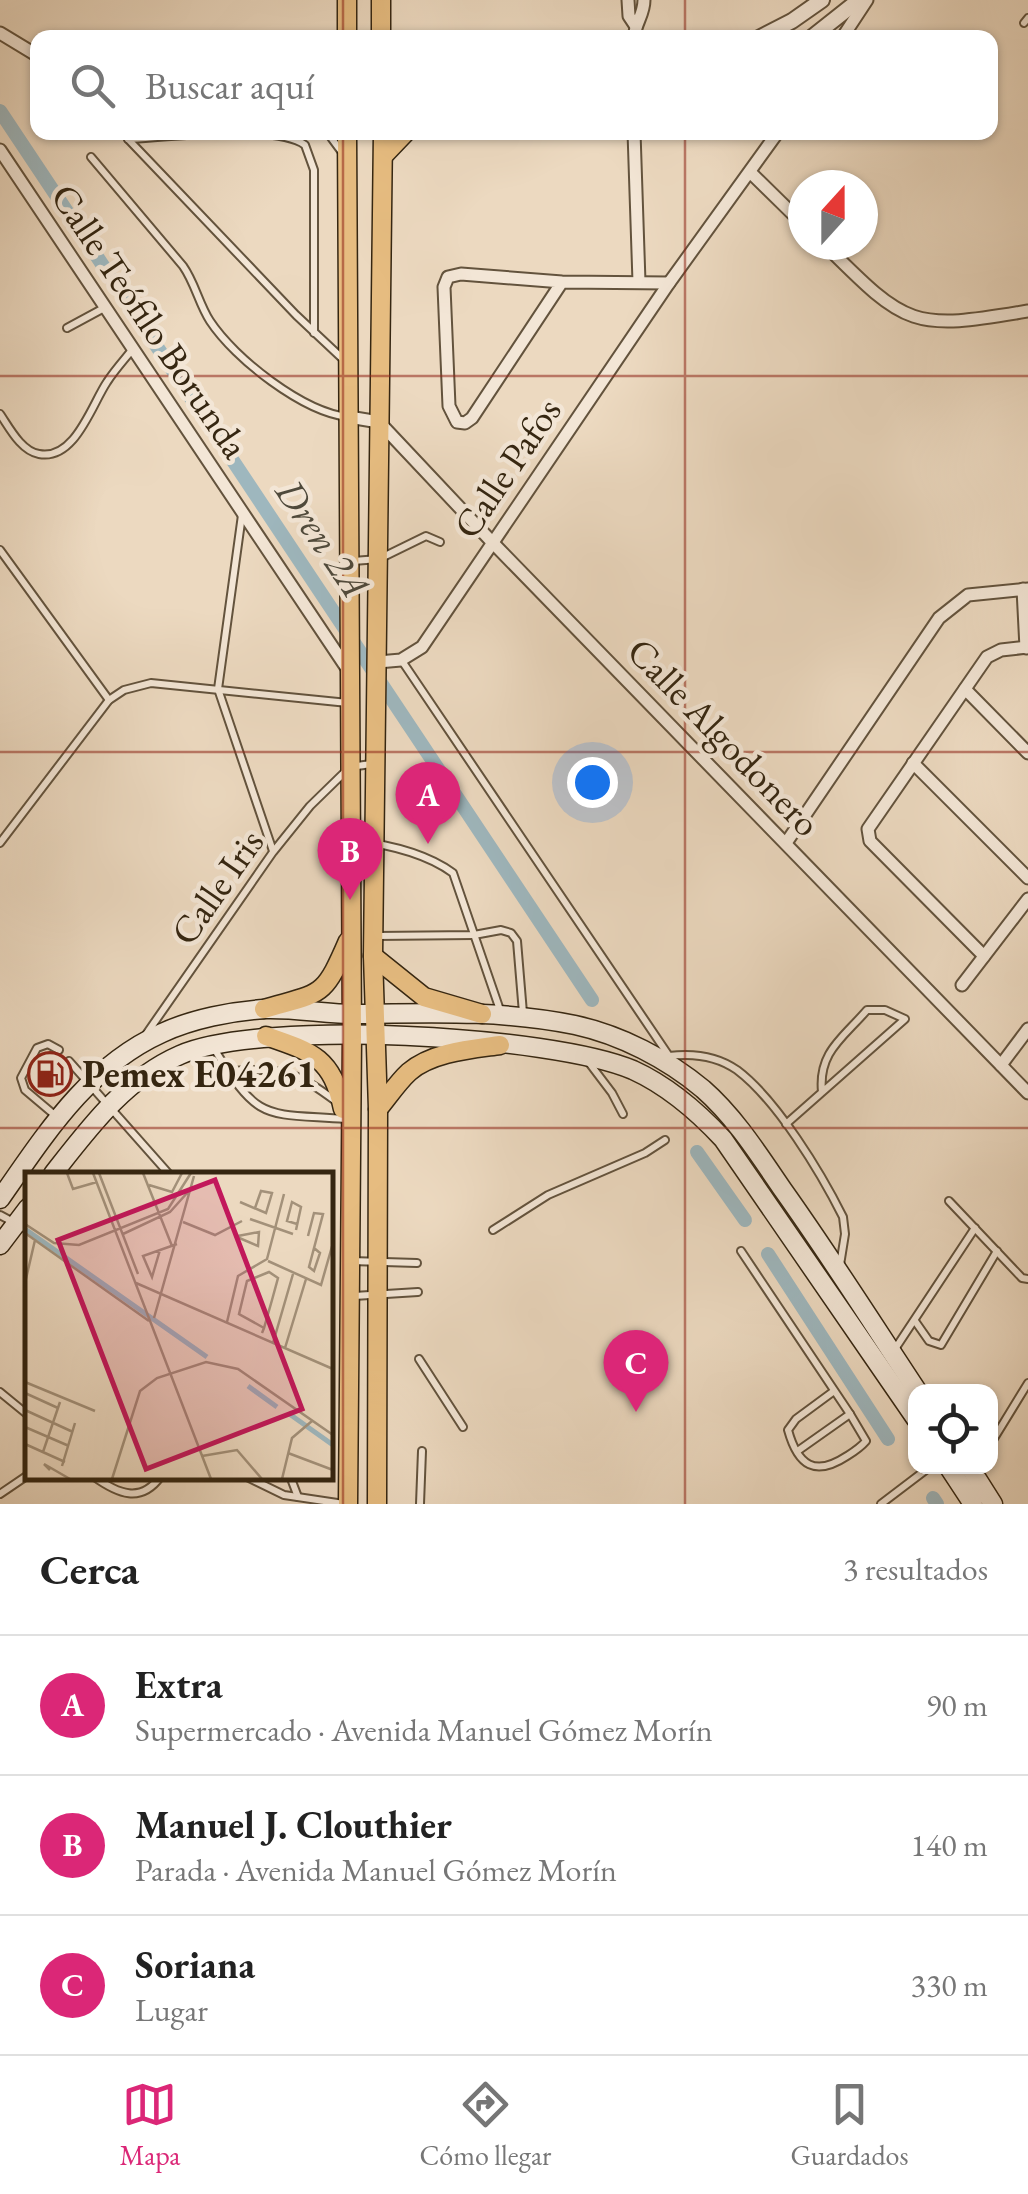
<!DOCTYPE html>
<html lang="es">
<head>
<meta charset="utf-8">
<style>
	:root { --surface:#fff; --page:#f2f2f2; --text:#222; --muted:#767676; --line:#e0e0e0; --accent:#db2777 }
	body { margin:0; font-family:"EB Garamond",serif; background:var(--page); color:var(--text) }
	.controls { position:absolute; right:30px; bottom:30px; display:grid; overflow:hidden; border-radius:20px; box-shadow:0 2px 8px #0004 }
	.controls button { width:90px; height:90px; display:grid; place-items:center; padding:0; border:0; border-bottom:2px solid var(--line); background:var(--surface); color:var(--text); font:50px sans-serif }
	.compass { position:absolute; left:788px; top:170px; width:90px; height:90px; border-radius:50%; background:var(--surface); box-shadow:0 2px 8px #0004; rotate:21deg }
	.you { position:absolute; left:592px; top:782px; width:35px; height:35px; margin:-25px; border:8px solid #fff; border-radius:50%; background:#1a73e8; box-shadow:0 0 0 15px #1a73e833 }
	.badge { display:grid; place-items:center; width:65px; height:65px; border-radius:50%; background:var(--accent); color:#fff; font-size:32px; font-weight:700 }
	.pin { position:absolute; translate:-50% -82px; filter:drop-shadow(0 2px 5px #0008) }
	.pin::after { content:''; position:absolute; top:52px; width:35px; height:30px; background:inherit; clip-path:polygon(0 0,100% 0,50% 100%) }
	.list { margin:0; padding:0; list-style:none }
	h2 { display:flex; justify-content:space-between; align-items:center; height:130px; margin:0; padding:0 40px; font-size:42px }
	h2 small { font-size:32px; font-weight:400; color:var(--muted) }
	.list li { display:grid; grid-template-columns:65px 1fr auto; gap:30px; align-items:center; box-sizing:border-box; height:140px; padding:0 40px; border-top:2px solid var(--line) }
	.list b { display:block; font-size:38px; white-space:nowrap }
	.list p { margin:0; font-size:32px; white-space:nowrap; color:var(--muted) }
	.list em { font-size:32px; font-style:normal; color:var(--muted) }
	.icon { flex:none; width:55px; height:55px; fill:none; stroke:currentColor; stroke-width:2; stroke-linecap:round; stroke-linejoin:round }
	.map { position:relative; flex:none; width:1028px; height:1504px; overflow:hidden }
	.search { position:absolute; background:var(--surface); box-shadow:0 2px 8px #0004; left:30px; right:30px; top:30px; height:110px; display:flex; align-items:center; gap:25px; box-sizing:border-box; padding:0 35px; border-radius:20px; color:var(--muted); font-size:38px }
	.sheet { height:550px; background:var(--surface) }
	nav { display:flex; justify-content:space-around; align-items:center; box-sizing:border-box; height:140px; border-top:2px solid var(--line); background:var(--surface); font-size:28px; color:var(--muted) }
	nav a { display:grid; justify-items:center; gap:5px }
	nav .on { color:var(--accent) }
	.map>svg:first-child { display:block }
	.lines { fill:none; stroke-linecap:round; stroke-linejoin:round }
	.canal { stroke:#9eb7be; stroke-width:14 }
	.service-casing { stroke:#63533d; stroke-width:10 }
	.minor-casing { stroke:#63533d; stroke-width:15 }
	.tertiary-casing { stroke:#63533d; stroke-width:18 }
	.secondary-casing { stroke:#352611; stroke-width:21 }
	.primary-casing { stroke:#352611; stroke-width:21 }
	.service { stroke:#f3e6d6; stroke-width:6 }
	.minor { stroke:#f3e6d6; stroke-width:11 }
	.tertiary { stroke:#f3e6d6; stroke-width:14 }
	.secondary { stroke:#f3e6d6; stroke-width:18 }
	.primary { stroke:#e6bc80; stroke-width:18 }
	.grid { fill:none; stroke:#8f2418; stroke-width:2.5; stroke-opacity:0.55 }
	.labels { text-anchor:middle; stroke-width:9; stroke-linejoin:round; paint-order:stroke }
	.street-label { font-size:38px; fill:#352611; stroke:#f3e6d6 }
	.poi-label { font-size:38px; font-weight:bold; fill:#352611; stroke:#f3e6d6; text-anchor:start }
	.water-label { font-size:40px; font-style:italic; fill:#4f4a3c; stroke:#f3e6d6 }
	.inset-river { fill:none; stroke:#9eb7be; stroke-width:5 }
	.inset-road { fill:none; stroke:#a3917a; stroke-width:2.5 }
	.view { fill:#c2185b; fill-opacity:0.15; stroke:#c2185b; stroke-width:5 }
	.inset-edge { fill:none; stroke:#352611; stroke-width:5 }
</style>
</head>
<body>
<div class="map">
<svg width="1028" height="1504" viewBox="0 0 1028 1504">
	<rect width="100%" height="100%" fill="#ecd9c0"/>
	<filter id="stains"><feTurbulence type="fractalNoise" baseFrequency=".002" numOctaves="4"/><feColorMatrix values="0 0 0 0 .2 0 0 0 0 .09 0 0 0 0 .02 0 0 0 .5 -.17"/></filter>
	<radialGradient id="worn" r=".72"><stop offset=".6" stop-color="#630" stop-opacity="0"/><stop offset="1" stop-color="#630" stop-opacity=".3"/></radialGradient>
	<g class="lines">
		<g class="canal">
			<path d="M0,111L592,1000"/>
			<path d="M697,1152L745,1220"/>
			<path d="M768,1254L888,1439"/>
			<path d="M933,1498L937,1504"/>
		</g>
		<g class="service-casing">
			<g id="service">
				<path d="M1024,23L1028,18"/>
				<path d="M126,132L128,139L296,315L345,361"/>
				<path d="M327,132L341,151"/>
				<path d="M128,139C168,137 276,124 305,145L314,170V333"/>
				<path d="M91,157L183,266C195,283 199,304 210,321C235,359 303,412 348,417"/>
				<path d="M67,328L104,308"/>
				<path d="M0,414C9,427 21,451 39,454C75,461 92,404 107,382C114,371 123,361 132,350"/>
				<path d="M242,515L218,689L273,851"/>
				<path d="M0,550L109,700"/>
				<path d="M353,561L379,559L426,536L440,542"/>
				<path d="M402,661L669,1056"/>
				<path d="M352,840C385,844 426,853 453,873L500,1010"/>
				<path d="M0,843L109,700L124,690L151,683L348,703"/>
				<path d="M376,936L474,935L501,930L511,933L517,941L523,1013"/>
				<path d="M147,1033L273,852L310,806L350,767L371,764"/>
				<path d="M215,1050C259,1123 265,1113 345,1119"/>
				<path d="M669,1056C693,1053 717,1056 737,1070C777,1100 821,1173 843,1217L845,1234L840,1265"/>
				<path d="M587,1060L612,1093L623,1114"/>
				<path d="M69,1061L169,1174"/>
				<path d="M228,1071C282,1068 293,1069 337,1102"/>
				<path d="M57,1117L25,1090L21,1078L37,1048L48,1044L59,1050"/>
				<path d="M786,1124L905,1019L885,1010H867C843,1038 818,1052 822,1092"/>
				<path d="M949,1201L1022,1278L1028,1279"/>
				<path d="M0,1215L28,1230"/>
				<path d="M493,1230L548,1195L645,1153L665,1140"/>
				<path d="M741,1251L850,1414L866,1441C860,1448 855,1451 847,1456C815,1477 798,1466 788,1430L796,1419L834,1391"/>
				<path d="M351,1261L417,1263"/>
				<path d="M354,1296L418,1292"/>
				<path d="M915,1321L929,1341L941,1345L997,1251"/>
				<path d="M893,1352L975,1228"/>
				<path d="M419,1359L463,1427"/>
				<path d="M0,1392L28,1415"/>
				<path d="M990,1445L1028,1383"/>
				<path d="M799,1450L850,1414"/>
				<path d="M93,1476C118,1494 141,1504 161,1476"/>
				<path d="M245,1476L284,1495L344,1504"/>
				<path d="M290,1476L298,1497"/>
				<path d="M0,1494L28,1475"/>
				<path d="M420,1504L422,1451"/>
				<path d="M881,1504L931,1466"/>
			</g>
		</g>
		<g class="minor-casing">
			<g id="minor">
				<path d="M628,0L629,16L635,25"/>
				<path d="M0,33L38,56"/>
				<path d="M634,38C635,23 644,15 644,0"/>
				<path d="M842,38L867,0"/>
				<path d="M634,132L639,282"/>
				<path d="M0,150L348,670"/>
				<path d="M751,173L803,224"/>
				<path d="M825,245C907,327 912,331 1028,311"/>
				<path d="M562,282L472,418L465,423L457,422L449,406L444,287L448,277L461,274L562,282L669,283"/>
				<path d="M349,417L379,422L492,542L1028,1093"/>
				<path d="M1023,589L1026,648"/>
				<path d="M378,662L401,660L422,647L669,283L778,132"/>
				<path d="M965,689L1028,753"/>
				<path d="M913,763L1028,878"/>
				<path d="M786,843L939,618L968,595L1028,589"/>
				<path d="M984,956L870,841L868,829L987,657L1001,650L1028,647"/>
				<path d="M962,985L1028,899"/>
				<path d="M1001,1065L1028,1029"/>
			</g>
		</g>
		<g class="tertiary-casing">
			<g id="tertiary">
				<path d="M759,38L792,21L822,0"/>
				<path d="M811,38L859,0"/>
			</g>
		</g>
		<g class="secondary-casing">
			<g id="secondary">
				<path d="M53,1174C89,1128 125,1079 180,1055C261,1019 551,1035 633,1070C668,1086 697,1111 723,1139L916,1419"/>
				<path d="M0,1199C45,1135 87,1067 162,1033C192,1019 232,1011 265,1009C295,1008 326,1014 356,1014C429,1013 503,1010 575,1025C621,1035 667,1059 703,1089C735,1117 759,1155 783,1190C830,1256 873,1324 918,1392"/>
				<path d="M0,1245L28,1208"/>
				<path d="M948,1466L973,1504"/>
				<path d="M969,1466L993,1504"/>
			</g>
		</g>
		<g class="primary-casing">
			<g id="primary">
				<path d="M381,0V38"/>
				<path d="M347,38V0"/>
				<path d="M347,132L352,1037L348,1504"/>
				<path d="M384,155L406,132"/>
				<path d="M373,956L424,997L482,1014"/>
				<path d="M264,1009C322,992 323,999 348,941"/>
				<path d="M266,1036C313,1052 332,1058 343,1109"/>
				<path d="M378,1109C388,1097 398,1082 409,1072C432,1052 472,1049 500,1045"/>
				<path d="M377,1504L378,1109L373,956L383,132"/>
			</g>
		</g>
		<use href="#service" class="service"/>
		<use href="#minor" class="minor"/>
		<use href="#tertiary" class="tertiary"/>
		<use href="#secondary" class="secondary"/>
		<use href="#primary" class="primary"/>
	</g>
	<path class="grid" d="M343,0V38M685,0V38M343,132V1504M685,132V1504M0,376H1028M0,752H1028M0,1128H1028"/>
	<defs>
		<g id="fuel-ring" transform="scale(2.25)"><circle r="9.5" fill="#f3e6d6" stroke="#8f2418" stroke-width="1.5"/><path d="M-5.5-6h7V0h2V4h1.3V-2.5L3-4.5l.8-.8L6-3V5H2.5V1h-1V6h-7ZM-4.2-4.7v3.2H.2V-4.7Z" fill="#8f2418"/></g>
	</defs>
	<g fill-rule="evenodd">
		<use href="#fuel-ring" x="50" y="1074"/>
	</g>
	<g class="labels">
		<g class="street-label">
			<text transform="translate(150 321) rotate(56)" y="13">Calle Teófilo Borunda</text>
			<text transform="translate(507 468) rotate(-56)" y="13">Calle Pafos</text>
			<text transform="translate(724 737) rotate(46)" y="13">Calle Algodonero</text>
			<text transform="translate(217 887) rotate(-55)" y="13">Calle Iris</text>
		</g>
		<g class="poi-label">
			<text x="82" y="1087">Pemex E04261</text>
		</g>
		<g class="water-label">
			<text transform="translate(323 538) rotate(56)" y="14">Dren 2A</text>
		</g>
	</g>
	<g transform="translate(25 1172)">
		<rect width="308" height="308" fill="#ecd9c0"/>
		<path class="inset-river" d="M0,57L182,185M223,214L252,235M263,241L308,273"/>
		<path class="inset-road" d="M42,1L48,17L72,10M68,1L186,307M74,1L113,102M118,1L147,74M124,13L147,20L157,1M215,30L241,41L247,21L236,19L230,36M225,47L268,62M158,50L190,63L217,49M0,52L29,71L54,73L143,37L166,1M271,58L276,35L267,30L262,49L272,52M234,60L233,74L212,65L213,64ZM0,61L124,149M98,62L145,40L163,20M283,64L289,41L298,42L284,95L289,99L295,81L289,76M135,78L127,105L118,84L152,72M243,89L296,113L308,71M0,111L10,68M111,111L308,197M129,146L169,4M202,150L213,104L242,87L259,22M237,161L239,156L247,128L253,106L244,100L222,109L214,142L239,156M248,171L268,102M260,176L281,107M0,210L70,239M0,221L33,236M0,238L48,260M0,255L44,274M0,272L40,290M18,280L35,230M263,281L308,298M177,284L212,278L237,307M37,294L50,251M25,298L19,292L45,307M87,307L115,219L132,206L181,190L213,197L308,263M257,307L267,266L287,249"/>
		<path class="view" d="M190,8L277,237L121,297L33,68Z"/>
		<rect width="308" height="308" class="inset-edge"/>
	</g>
	<rect width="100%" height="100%" filter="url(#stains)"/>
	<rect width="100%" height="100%" fill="url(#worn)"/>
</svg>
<div class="controls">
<button><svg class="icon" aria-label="locate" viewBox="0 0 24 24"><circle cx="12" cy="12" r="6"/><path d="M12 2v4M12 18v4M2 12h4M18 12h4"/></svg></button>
</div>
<svg class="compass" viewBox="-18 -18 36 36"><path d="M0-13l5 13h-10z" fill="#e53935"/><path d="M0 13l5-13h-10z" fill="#767676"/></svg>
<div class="you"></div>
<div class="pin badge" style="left:428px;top:844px">A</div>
<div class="pin badge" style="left:350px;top:900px">B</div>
<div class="pin badge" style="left:636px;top:1412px">C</div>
<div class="search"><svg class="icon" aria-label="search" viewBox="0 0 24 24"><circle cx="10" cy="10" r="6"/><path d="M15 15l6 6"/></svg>Buscar aquí</div>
</div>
<section class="sheet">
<h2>Cerca<small>3 resultados</small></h2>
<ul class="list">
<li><span class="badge">A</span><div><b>Extra</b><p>Supermercado · Avenida Manuel Gómez Morín</p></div><em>90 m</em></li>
<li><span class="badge">B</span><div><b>Manuel J. Clouthier</b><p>Parada · Avenida Manuel Gómez Morín</p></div><em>140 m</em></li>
<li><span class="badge">C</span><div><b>Soriana</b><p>Lugar</p></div><em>330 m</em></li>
</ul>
</section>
<nav>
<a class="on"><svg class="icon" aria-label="map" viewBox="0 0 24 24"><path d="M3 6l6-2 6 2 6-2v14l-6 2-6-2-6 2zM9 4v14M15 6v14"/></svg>Mapa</a>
<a><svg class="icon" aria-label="directions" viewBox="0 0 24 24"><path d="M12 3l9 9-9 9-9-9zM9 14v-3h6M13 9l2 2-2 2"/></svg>Cómo llegar</a>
<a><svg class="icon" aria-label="saved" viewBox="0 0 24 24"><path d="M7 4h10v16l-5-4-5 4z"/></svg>Guardados</a>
</nav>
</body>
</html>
